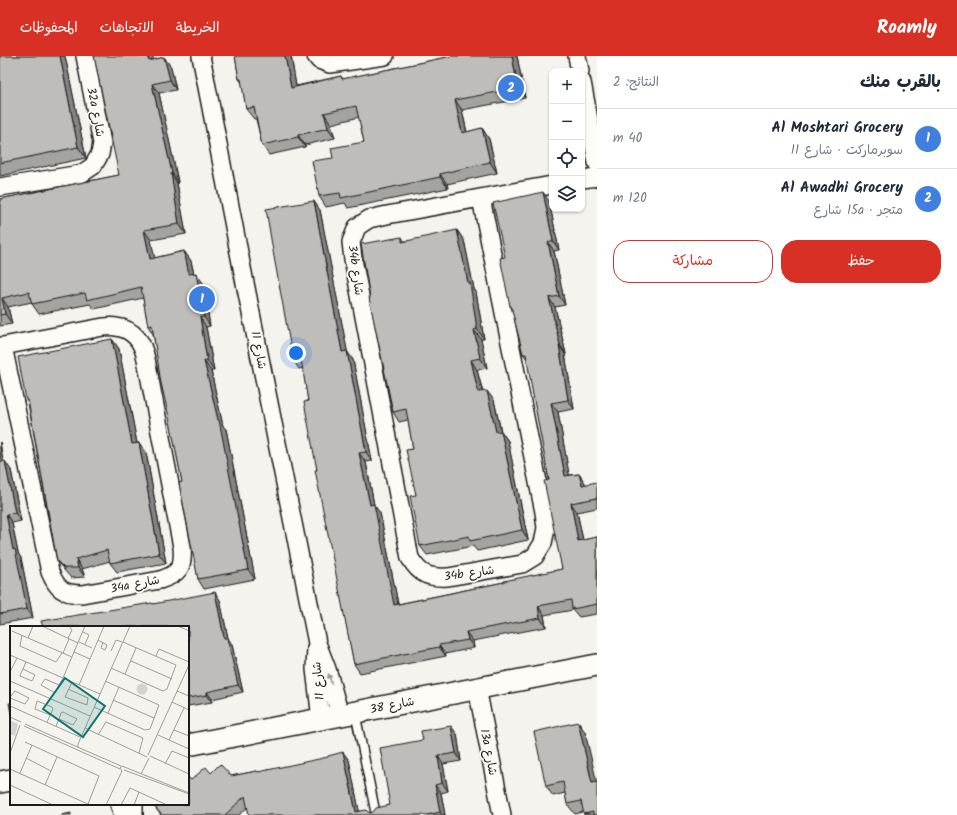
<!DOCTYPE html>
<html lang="ar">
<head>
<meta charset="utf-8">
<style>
	:root { --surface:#fff; --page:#f6f6f7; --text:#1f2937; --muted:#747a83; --line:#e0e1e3; --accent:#d93025 }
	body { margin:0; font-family:Kalam,"Playpen Sans Arabic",sans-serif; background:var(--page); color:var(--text); direction:rtl }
	.controls { position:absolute; right:12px; top:12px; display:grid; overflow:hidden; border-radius:8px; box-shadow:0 1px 3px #0004 }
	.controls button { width:36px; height:36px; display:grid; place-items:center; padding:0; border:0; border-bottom:1px solid var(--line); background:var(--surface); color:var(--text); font:20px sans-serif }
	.you { position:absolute; left:296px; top:297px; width:14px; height:14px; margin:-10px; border:3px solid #fff; border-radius:50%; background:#1a73e8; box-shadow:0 0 0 6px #1a73e833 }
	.badge { display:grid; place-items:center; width:26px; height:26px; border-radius:50%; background:var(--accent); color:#fff; font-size:13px; font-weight:700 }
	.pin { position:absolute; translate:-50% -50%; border:2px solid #fff; box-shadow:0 1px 4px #0006 }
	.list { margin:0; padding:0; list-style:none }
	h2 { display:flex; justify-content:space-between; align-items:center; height:52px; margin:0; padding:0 16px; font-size:17px }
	h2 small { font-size:13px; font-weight:400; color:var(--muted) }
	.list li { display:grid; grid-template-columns:26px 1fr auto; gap:12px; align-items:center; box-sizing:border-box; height:60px; padding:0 16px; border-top:1px solid var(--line) }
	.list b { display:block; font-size:15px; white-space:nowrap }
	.list p { margin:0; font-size:13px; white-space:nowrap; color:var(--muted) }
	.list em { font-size:13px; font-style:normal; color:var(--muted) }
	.actions { display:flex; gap:8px; padding:12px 16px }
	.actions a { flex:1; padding:9px 0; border:1px solid var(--accent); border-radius:16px; text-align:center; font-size:14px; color:var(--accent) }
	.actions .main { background:var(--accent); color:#fff }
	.icon { flex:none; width:22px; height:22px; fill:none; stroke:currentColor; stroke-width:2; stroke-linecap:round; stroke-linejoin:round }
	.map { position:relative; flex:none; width:597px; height:759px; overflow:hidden; direction:ltr }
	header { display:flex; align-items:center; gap:24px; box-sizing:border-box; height:56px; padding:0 20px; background:var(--accent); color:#fff }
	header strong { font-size:19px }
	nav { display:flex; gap:22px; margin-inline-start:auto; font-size:14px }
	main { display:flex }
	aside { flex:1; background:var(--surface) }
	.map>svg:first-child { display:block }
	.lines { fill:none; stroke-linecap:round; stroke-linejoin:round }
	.service-casing { stroke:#1c1c1c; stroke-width:11 }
	.minor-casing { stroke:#1c1c1c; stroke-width:20 }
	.tertiary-casing { stroke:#1c1c1c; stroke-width:24 }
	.service { stroke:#fdfcf7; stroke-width:8 }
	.minor { stroke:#fdfcf7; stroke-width:17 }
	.tertiary { stroke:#fdfcf7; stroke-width:21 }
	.wall { fill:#a3a3a0; stroke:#1c1c1c }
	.shaded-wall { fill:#858482; stroke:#1c1c1c }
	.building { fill:#bebdba; stroke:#1c1c1c }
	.oneway { fill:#989794 }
	.labels { text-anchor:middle; stroke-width:3.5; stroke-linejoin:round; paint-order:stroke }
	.street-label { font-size:12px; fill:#1c1c1c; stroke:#fdfcf7 }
	.inset-road { fill:none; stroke:#9e9d9a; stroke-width:1 }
	.view { fill:#0f766e; fill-opacity:0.15; stroke:#0f766e; stroke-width:2 }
	.inset-edge { fill:none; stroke:#1c1c1c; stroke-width:2 }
</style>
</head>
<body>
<header>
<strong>Roamly</strong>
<nav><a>الخريطة</a><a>الاتجاهات</a><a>المحفوظات</a></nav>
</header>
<main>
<aside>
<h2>بالقرب منك<small>النتائج: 2</small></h2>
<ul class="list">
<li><span class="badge" style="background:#3f7fe0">1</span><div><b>Al Moshtari Grocery</b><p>سوبرماركت · شارع 11</p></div><em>40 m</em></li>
<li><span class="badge" style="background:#3f7fe0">2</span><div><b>Al Awadhi Grocery</b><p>متجر · 15a شارع</p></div><em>120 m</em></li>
</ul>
<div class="actions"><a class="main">حفظ</a><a>مشاركة</a></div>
</aside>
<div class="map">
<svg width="597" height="759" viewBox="0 0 597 759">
	<rect width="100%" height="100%" fill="#f4f3ee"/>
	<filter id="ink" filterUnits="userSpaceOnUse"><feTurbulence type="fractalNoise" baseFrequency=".025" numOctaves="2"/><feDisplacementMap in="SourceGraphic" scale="8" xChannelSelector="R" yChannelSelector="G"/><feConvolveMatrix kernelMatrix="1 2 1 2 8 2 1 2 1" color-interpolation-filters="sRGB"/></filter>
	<g filter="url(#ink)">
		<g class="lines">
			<g class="service-casing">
				<path id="service" d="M355,656L376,759"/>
			</g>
			<g class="minor-casing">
				<g id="minor">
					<path d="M201,0L242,212L317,587L327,613L340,659"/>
					<path d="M316,0L319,4L330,8L385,0"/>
					<path d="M577,0L580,15"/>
					<path d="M582,26L597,107"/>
					<path d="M582,123L597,121"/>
					<path d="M0,131L81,118L93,110L100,98L102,87L85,0"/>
					<path d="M481,142L544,456L546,472L543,487L535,500L522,508L448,521C429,522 420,519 410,502L353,203L351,186L357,171L369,163L387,159L552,129"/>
					<path d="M0,290H3L103,271C107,271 112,270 116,271C134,273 143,287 146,303L182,491C184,511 179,518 160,524L82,538C63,538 57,533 50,516L3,290"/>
					<path d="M316,592L315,613L321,663"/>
					<path d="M477,632L502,759"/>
					<path d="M119,748L123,759"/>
					<path d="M134,748V759"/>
				</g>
			</g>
			<g class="tertiary-casing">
				<g id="tertiary">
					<path d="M188,689L597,609"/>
					<path d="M0,726L11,724"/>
				</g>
			</g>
			<use href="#service" class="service"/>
			<use href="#minor" class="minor"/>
			<use href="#tertiary" class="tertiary"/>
		</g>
		<g class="wall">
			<path d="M0,0H65L86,102L0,120Z"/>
			<path d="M235,0H291L296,30L341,20L343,23L452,0H517L525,42L462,54L467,76L482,72L489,83L497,117L447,128L448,132L348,152L345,147L326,151L319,140L333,102L364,86L359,61L331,68L335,82L305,89V91L269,99L262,89L256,63H254L246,53L242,27L239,23Z"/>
			<path d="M164,1L171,11L176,34L159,37L178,126L177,127L186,178L151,184L154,202L184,195L191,205L194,218L203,227L210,270L206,271L214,315H211L223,370L226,373L255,523L204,533L198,523L182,426L153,278L148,270L143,242L94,253L90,248L39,258L32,248V246L8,251L12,268L0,270V143L119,119L153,4Z"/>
			<path d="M549,145L559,194L554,195L565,249L555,251L566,298H565L574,353L558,356L569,419L579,418L585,427L586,429L597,427V452L577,456L583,484L597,481V558L579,561L573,554L544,559L546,571L473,585L474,592L445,598L446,600L360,617L354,608L317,414L308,345L303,312L299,313L293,304L320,154L347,295L353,304L372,405L366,406L374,449L380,457L398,548L504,526L562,513L549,424L527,303L523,298L512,253L510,250L505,201Z"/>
			<path d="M402,181L404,185L464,184L474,233L476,236L484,283H481L487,312L477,314L483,336L494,344L501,375L508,385L528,484L477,495L473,490L427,499L420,490L416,439L413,393L408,364L399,366L393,356L370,242Z"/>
			<path d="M112,283L119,293L137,387H139L146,396L166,507L117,516L110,507V505L82,513L85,521L71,522L64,514L57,505L28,347L26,344Z"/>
			<path d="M0,386L3,406L11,414L21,465L12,467L18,497L21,502L33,562L0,568Z"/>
			<path d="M220,544L228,582L232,589L243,636L212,643V646L188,650V571L153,548Z"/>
			<path d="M578,666L585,676L597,759H584L583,756L575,758L567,748L565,737L553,740L546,730Z"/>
			<path d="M457,678L461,705L443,708L448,735L441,737L445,759H249L248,751L239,759H161L152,748L191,724L211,717L231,720L257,715L258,716L349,704L359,755L371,757L390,749L423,684Z"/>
		</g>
		<g class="shaded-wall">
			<path d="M60,0H65L86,102L78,91Z"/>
			<path d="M148,0H153L155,15L149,5Z"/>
			<path d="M285,0H291L298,42L291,32Z"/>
			<path d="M512,0H517L525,42L518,32Z"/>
			<path d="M164,1L171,11L176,34L170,24Z"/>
			<path d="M152,28L159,37L178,126L172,117Z"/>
			<path d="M455,44L462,54L469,87L462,77Z"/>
			<path d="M324,57L331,68L335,82L328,72Z"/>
			<path d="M482,72L489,83L497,117L490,106Z"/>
			<path d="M298,79L305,89V91L298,81Z"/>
			<path d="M171,117L177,127L186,178L179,168Z"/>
			<path d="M440,118L447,128L448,132L440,121Z"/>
			<path d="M543,136L549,145L559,194L553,185Z"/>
			<path d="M314,145L320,154L349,304L342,296Z"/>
			<path d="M144,174L151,184L157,212L150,203Z"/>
			<path d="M457,174L464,184L474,233L476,236L484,283L477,273Z"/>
			<path d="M548,186L554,195L565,249L559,240Z"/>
			<path d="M184,195L191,205L196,228L189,218Z"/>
			<path d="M196,217L203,227L210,270L204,261Z"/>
			<path d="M2,242L8,251L12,268L5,258Z"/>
			<path d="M549,242L555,251L566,298L560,289Z"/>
			<path d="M200,261L206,271L214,315L207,305Z"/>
			<path d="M474,274L481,283L487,312L480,302Z"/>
			<path d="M112,283L119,293L139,398L132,388Z"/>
			<path d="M559,289L565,298L574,353L568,344Z"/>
			<path d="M347,295L353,304L372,405L366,396Z"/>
			<path d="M471,304L477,314L485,346L478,336Z"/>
			<path d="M204,305L211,315L223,370L226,373L255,523L248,514L218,364Z"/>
			<path d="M487,335L494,344L503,386L496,376Z"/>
			<path d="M551,347L558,356L571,429L565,420Z"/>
			<path d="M501,375L508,385L528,484L522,474Z"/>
			<path d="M0,386L5,416L0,409Z"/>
			<path d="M139,387L146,396L166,507L159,498Z"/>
			<path d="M359,397L366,406L374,449L380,457L400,558L394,549L370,449Z"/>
			<path d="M5,405L11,414L21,465L15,457Z"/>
			<path d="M579,418L585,427L588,438L582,429Z"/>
			<path d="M571,447L577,456L585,494L578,485Z"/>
			<path d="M6,458L12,467L18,497L21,502L33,562L27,553L13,494Z"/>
			<path d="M76,503L82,513L85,521L78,512Z"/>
			<path d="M215,536L220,544L228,582L232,589L243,636L238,629L224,582Z"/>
			<path d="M538,550L544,559L546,571L540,562Z"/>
			<path d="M466,576L473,585L474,592L468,584Z"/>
			<path d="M439,589L445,598L446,600L439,591Z"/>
			<path d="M207,636L212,643V646L207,639Z"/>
			<path d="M578,666L585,676L597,727H592Z"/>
			<path d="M451,670L457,678L461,705L456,697Z"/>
			<path d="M343,696L349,704L360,759L356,756Z"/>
			<path d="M438,700L443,708L448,735L442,727Z"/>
			<path d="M435,729L441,737L445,759H442L440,756Z"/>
		</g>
		<g class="building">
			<path d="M0,0H60L78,91L0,107Z"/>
			<path d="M94,0H148L149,5L164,1L170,24L152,28L172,117H171L179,168L144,174L150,203L184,195L189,218L196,217L204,261H200L207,305H204L218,364H219L248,514L198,523L179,427L182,426L171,370L161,327L152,269L148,270L141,231L87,244L85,237L32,248L29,236L2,242L5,258L0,259V143L119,119Z"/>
			<path d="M235,0H285L291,32L341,20L342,23L452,0H512L518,32L455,44L462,77L482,72L490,106L440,118V121L341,142L340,137L319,140L312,105L333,102L331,92L364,86L356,50L324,57L328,72L298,79V81L262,89L254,51L246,53L241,23H239Z"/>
			<path d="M543,136L553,185L548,186L559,240L549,242L560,289H559L568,344L551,347L565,420L579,418L582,429L597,426V442L571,447L578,485L597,481V548L572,553L571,544L538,550L540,562L466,576L468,584L439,589V591L354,608L315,414H317L304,346L308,345L301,303L293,304L274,201L266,153L314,145L342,296L347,295L366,396L359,397L370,449L374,448L394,549L504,526V525L562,513L544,425L549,424L533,339L526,298H523L511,250H510L500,202L505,201L493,147Z"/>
			<path d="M457,174L468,227H470L477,273L474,274L480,302L471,304L478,336L487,335L496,376L501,375L522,474L470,485L469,480L420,490L410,440L416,439L406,394L413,393L406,353L393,356L369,242H370L361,188L402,181V186Z"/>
			<path d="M112,283L132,388L139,387L159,498L110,507L107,494L76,503L78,512H64L57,505L28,344H26L18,301Z"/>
			<path d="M5,405L15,457L6,458L13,494L15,493L27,553L0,558V406Z"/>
			<path d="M215,536L224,582H227L238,629L207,636V639L188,642V571H43L41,565L152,547L153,548Z"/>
			<path d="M9,647H11V658Z"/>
			<path d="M578,666L592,727L597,726V759H593V756L584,758L581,745L567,748L563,726L546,730L534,676Z"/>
			<path d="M451,670L456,697L438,700L442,727L435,729L440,756L427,759H249L245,740L225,759H162L152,748H188V721L191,724L206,711L211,717L220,708L231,720L257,715L258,716L328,701V700L343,696L356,756L366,754L368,756L371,757L374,755L376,752L390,749L380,692L423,684L421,675Z"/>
			<path d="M71,757V759H61Z"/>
		</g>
		<defs><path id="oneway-solid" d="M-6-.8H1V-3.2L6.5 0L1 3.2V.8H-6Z"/></defs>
		<use class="oneway" href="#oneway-solid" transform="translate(330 623) rotate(-106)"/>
	</g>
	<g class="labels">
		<g class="street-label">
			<text transform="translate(96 56) rotate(79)" y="4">32a شارع</text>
			<text transform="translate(356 214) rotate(82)" y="4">34b شارع</text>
			<text transform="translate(259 294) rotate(79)" y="4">شارع 11</text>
			<text transform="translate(469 517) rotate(-8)" y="4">34b شارع</text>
			<text transform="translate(135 528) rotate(-11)" y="4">34a شارع</text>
			<text transform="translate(318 625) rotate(-95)" y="4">شارع 11</text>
			<text transform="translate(392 649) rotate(-11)" y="4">شارع 38</text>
			<text transform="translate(489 696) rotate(79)" y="4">13a شارع</text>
		</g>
	</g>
	<g transform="translate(10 570)">
		<rect width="179" height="179" fill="#f4f3ee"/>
		<path d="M126.5 63a5.5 5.5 0 1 1 11 0a5.5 5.5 0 1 1-11 0ZM0,94L8,98L5,110L0,108Z" fill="#d4d3cf"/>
		<path class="inset-road" d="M32,0L68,17M168,0L179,5M2,5L62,31M73,6L79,9L75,18M12,9L10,20L46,36L52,27M18,12L23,0M58,12L62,4L59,0M88,14L97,19L95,24L91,22L93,16M69,16L82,22M101,25L106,14L112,16M64,26L80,33M53,27L59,13M0,29L90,68M146,30L149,23L179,36M121,35L162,53M101,42L153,65L157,63L166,39L113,16M13,43L25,49L22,55L10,50V49L13,43L16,36M0,46L7,32M115,48L126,22M53,52L75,0M0,55L80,90M49,59L45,67L31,59L35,53L49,59L53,52M69,59L94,0M58,63L78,72L77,79L55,71L56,69L62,56M167,65L179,70M0,71L5,65L19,72L15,78L0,72M103,74L144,92M162,76L179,84M0,80L70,111M84,81L135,104L140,103L149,79L95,55M98,87L109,61M0,91L11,96M37,96L43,83L42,81L27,75L25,83L40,89M15,98L111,140M14,100L110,143M46,100L49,93L51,87L53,86L67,93L63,99L49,93M75,102L137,131M164,104L179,110M88,109L96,96L133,112L129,127M148,109L179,123M159,114L174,82M15,116L89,150L78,178M68,122V118L120,0M0,127L10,99M138,129L179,39M140,130L179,148M16,132L41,145M155,138L162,125L179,132M0,143L80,179M114,144L179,168M112,145L110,142L112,140L179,167M10,147L22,119M131,148L139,132M0,159L43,179M35,159L47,131M96,179L112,145M111,179L120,162L157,179M124,179L129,166"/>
		<path class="view" d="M55,52L95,80L73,111L33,83Z"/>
		<rect width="179" height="179" class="inset-edge"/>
	</g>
</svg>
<div class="controls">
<button>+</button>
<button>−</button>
<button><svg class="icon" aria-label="locate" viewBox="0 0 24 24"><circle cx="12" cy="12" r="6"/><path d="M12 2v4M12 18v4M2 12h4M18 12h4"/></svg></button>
<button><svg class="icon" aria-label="layers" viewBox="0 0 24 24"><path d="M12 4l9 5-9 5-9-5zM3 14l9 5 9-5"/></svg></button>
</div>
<div class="you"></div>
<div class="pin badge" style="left:202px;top:243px;background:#3f7fe0">1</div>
<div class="pin badge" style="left:511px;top:32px;background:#3f7fe0">2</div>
</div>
</main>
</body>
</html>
